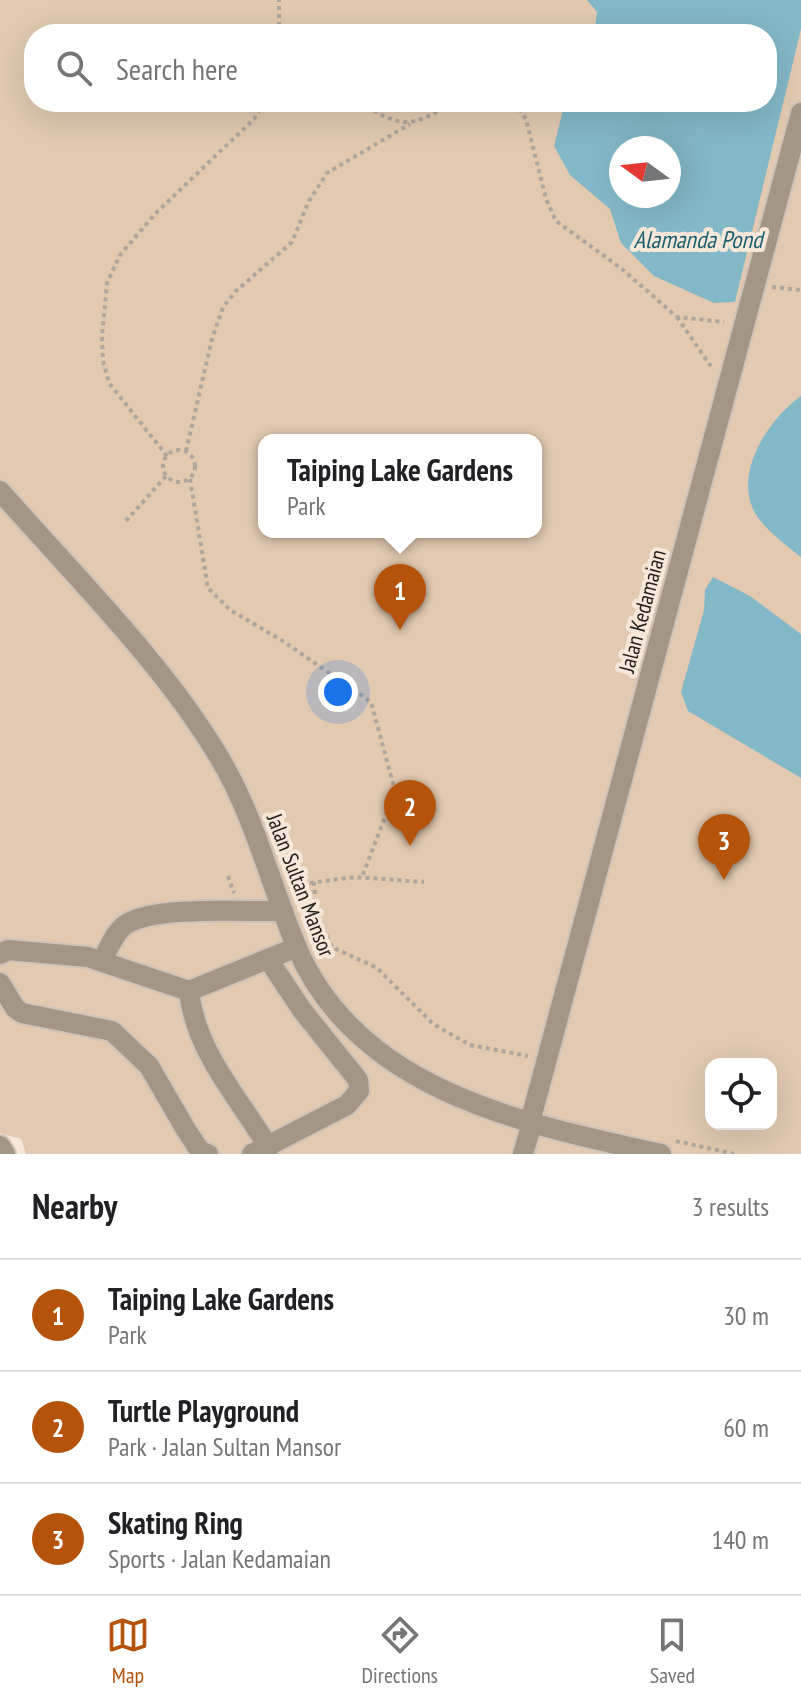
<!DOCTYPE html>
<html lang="en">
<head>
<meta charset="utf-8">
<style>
	:root { --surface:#fff; --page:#f2f2f2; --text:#202124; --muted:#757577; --line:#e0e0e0; --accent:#b45309 }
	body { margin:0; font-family:"PT Sans Narrow",sans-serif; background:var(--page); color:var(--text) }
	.controls { position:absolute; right:24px; bottom:24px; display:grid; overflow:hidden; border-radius:16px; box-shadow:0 8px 32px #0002 }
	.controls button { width:72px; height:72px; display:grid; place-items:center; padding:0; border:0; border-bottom:2px solid var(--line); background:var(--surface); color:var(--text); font:40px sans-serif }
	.compass { position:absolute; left:609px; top:136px; width:72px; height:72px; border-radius:50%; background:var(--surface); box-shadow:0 8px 32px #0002; rotate:285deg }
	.you { position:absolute; left:338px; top:692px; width:28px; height:28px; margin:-20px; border:6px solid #fff; border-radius:50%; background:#1a73e8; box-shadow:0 0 0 12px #1a73e833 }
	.badge { display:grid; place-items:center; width:52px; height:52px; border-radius:50%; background:var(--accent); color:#fff; font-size:26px; font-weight:700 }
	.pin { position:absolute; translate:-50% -66px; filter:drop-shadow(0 2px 4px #0008) }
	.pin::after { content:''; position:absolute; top:42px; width:28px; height:24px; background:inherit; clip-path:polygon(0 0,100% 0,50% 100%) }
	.popup { position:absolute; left:258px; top:434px; width:284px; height:104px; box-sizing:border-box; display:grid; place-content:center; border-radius:16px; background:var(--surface); filter:drop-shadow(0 2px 6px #0005); font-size:26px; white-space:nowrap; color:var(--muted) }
	.popup b { font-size:30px; color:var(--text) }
	.popup::after { content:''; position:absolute; left:50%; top:100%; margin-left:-16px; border:16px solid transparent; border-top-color:var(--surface) }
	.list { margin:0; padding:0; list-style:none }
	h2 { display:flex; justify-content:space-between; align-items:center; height:104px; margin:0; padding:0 32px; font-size:34px }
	h2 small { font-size:26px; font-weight:400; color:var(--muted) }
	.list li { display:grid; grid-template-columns:52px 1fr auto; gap:24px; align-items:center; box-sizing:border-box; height:112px; padding:0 32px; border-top:2px solid var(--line) }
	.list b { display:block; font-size:30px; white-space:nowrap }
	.list p { margin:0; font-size:26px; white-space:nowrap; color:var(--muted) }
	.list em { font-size:26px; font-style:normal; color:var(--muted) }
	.icon { flex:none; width:44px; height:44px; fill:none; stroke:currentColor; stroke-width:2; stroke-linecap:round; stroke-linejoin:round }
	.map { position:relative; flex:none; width:801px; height:1154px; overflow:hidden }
	.search { position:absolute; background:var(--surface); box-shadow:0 8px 32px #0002; left:24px; right:24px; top:24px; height:88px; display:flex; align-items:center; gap:20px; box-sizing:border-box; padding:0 28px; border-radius:32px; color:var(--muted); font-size:30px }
	.sheet { height:440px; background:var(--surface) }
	nav { display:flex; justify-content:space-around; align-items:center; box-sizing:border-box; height:112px; border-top:2px solid var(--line); background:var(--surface); font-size:22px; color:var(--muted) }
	nav a { display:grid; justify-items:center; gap:4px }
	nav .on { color:var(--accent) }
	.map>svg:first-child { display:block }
	.green { fill:#e2c9b0; fill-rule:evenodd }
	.water { fill:#83b8c8; fill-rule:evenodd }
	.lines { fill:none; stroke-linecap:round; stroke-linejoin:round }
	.minor-casing { stroke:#d0c3b7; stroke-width:24 }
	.path { stroke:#b1a69b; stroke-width:4; stroke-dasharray:4 4; stroke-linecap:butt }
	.minor { stroke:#a49687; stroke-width:20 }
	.labels { text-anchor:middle; stroke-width:8; stroke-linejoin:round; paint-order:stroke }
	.street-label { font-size:22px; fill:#241f1a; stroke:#f6e7d9 }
	.water-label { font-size:24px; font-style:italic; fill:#1c6173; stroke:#f6e7d9 }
</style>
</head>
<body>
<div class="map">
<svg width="801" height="1154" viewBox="0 0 801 1154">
	<rect width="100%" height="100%" fill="#f6e7d9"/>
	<path class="green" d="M0,0H801V1154H26L21,1139L0,1133ZM34,34H767V102H34ZM621,148H669V196H621ZM264,440H536V532H264ZM711,1064H771V1124H711Z"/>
	<g class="water">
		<path d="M587,0H801V29L735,302L714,303L654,276L621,243L610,209L570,175L554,146L565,102H767V34H594L597,12ZM621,148H669V196H621Z"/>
		<path d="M801,396V557C785,544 762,528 753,509C735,469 770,418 801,396Z"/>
		<path d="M713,577L750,596L801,634V778L688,711L681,692L704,610L705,590Z"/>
	</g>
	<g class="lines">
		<g class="minor-casing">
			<g id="minor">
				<path d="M0,491C72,573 164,664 219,757C255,817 270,884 297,948C358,1091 524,1124 661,1154"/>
				<path d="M0,954L8,950L88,957L189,991L297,947"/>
				<path d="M102,961C108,950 114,933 125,925C154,905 246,912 283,911"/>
				<path d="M0,983L15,1008L22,1013L112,1031L149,1066L185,1128L200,1151L208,1154"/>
				<path d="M189,991C195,1051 239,1098 269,1148"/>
				<path d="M530,1122L801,113"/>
				<path d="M0,1146L5,1154"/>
				<path d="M252,1154L347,1105L359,1091L358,1080L302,1010L268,959"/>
				<path d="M523,1154L532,1123"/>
			</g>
		</g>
		<g class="path">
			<path d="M279,34V0"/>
			<path d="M360,102C400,128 412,129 452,102"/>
			<path d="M515,102L526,119L546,199L556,221L622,269L677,317L724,322"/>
			<path d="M772,287L801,290"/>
			<path d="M677,317L712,368"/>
			<circle cx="179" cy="466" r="16"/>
			<path d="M186,451L212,339L223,307L236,291L292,242L309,201L327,173L410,124"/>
			<path d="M167,456L109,383L103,361L102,336L107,283L120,255L155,214L254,119L265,102"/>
			<path d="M190,479L208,588L230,610L283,641L371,702L395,791L362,877"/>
			<path d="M126,521L166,476"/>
			<path d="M228,876L234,893"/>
			<path d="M314,882L316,912L332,947L377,968L433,1024L470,1045L528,1056"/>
			<path d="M294,885L355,877L424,882"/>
			<path d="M676,1141L734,1154"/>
		</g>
		<use href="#minor" class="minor"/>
	</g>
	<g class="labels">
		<g class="street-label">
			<text transform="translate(642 611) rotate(-75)" y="8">Jalan Kedamaian</text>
			<text transform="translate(301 885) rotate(69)" y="8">Jalan Sultan Mansor</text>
		</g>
		<g class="water-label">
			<text x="698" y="248">Alamanda Pond</text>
		</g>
	</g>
</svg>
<div class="controls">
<button><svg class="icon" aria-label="locate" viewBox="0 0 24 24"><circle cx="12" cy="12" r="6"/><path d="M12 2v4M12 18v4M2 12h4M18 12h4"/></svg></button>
</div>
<svg class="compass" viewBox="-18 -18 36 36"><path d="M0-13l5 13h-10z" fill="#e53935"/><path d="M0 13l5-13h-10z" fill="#757577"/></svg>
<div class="you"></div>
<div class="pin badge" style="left:400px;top:630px">1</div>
<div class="popup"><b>Taiping Lake Gardens</b>Park</div>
<div class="pin badge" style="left:410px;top:846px">2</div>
<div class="pin badge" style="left:724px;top:880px">3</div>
<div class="search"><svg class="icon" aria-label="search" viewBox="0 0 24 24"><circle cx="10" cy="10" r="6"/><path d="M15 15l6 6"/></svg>Search here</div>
</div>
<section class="sheet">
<h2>Nearby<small>3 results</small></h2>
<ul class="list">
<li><span class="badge">1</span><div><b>Taiping Lake Gardens</b><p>Park</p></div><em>30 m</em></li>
<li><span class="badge">2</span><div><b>Turtle Playground</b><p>Park · Jalan Sultan Mansor</p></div><em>60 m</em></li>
<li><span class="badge">3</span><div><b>Skating Ring</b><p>Sports · Jalan Kedamaian</p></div><em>140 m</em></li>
</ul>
</section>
<nav>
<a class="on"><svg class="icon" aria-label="map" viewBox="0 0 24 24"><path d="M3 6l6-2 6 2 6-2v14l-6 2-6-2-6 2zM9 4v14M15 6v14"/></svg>Map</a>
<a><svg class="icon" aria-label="directions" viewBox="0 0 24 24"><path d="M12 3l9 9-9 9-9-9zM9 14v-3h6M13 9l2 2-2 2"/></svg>Directions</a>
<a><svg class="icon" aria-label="saved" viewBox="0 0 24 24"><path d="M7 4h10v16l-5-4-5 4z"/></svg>Saved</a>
</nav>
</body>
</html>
